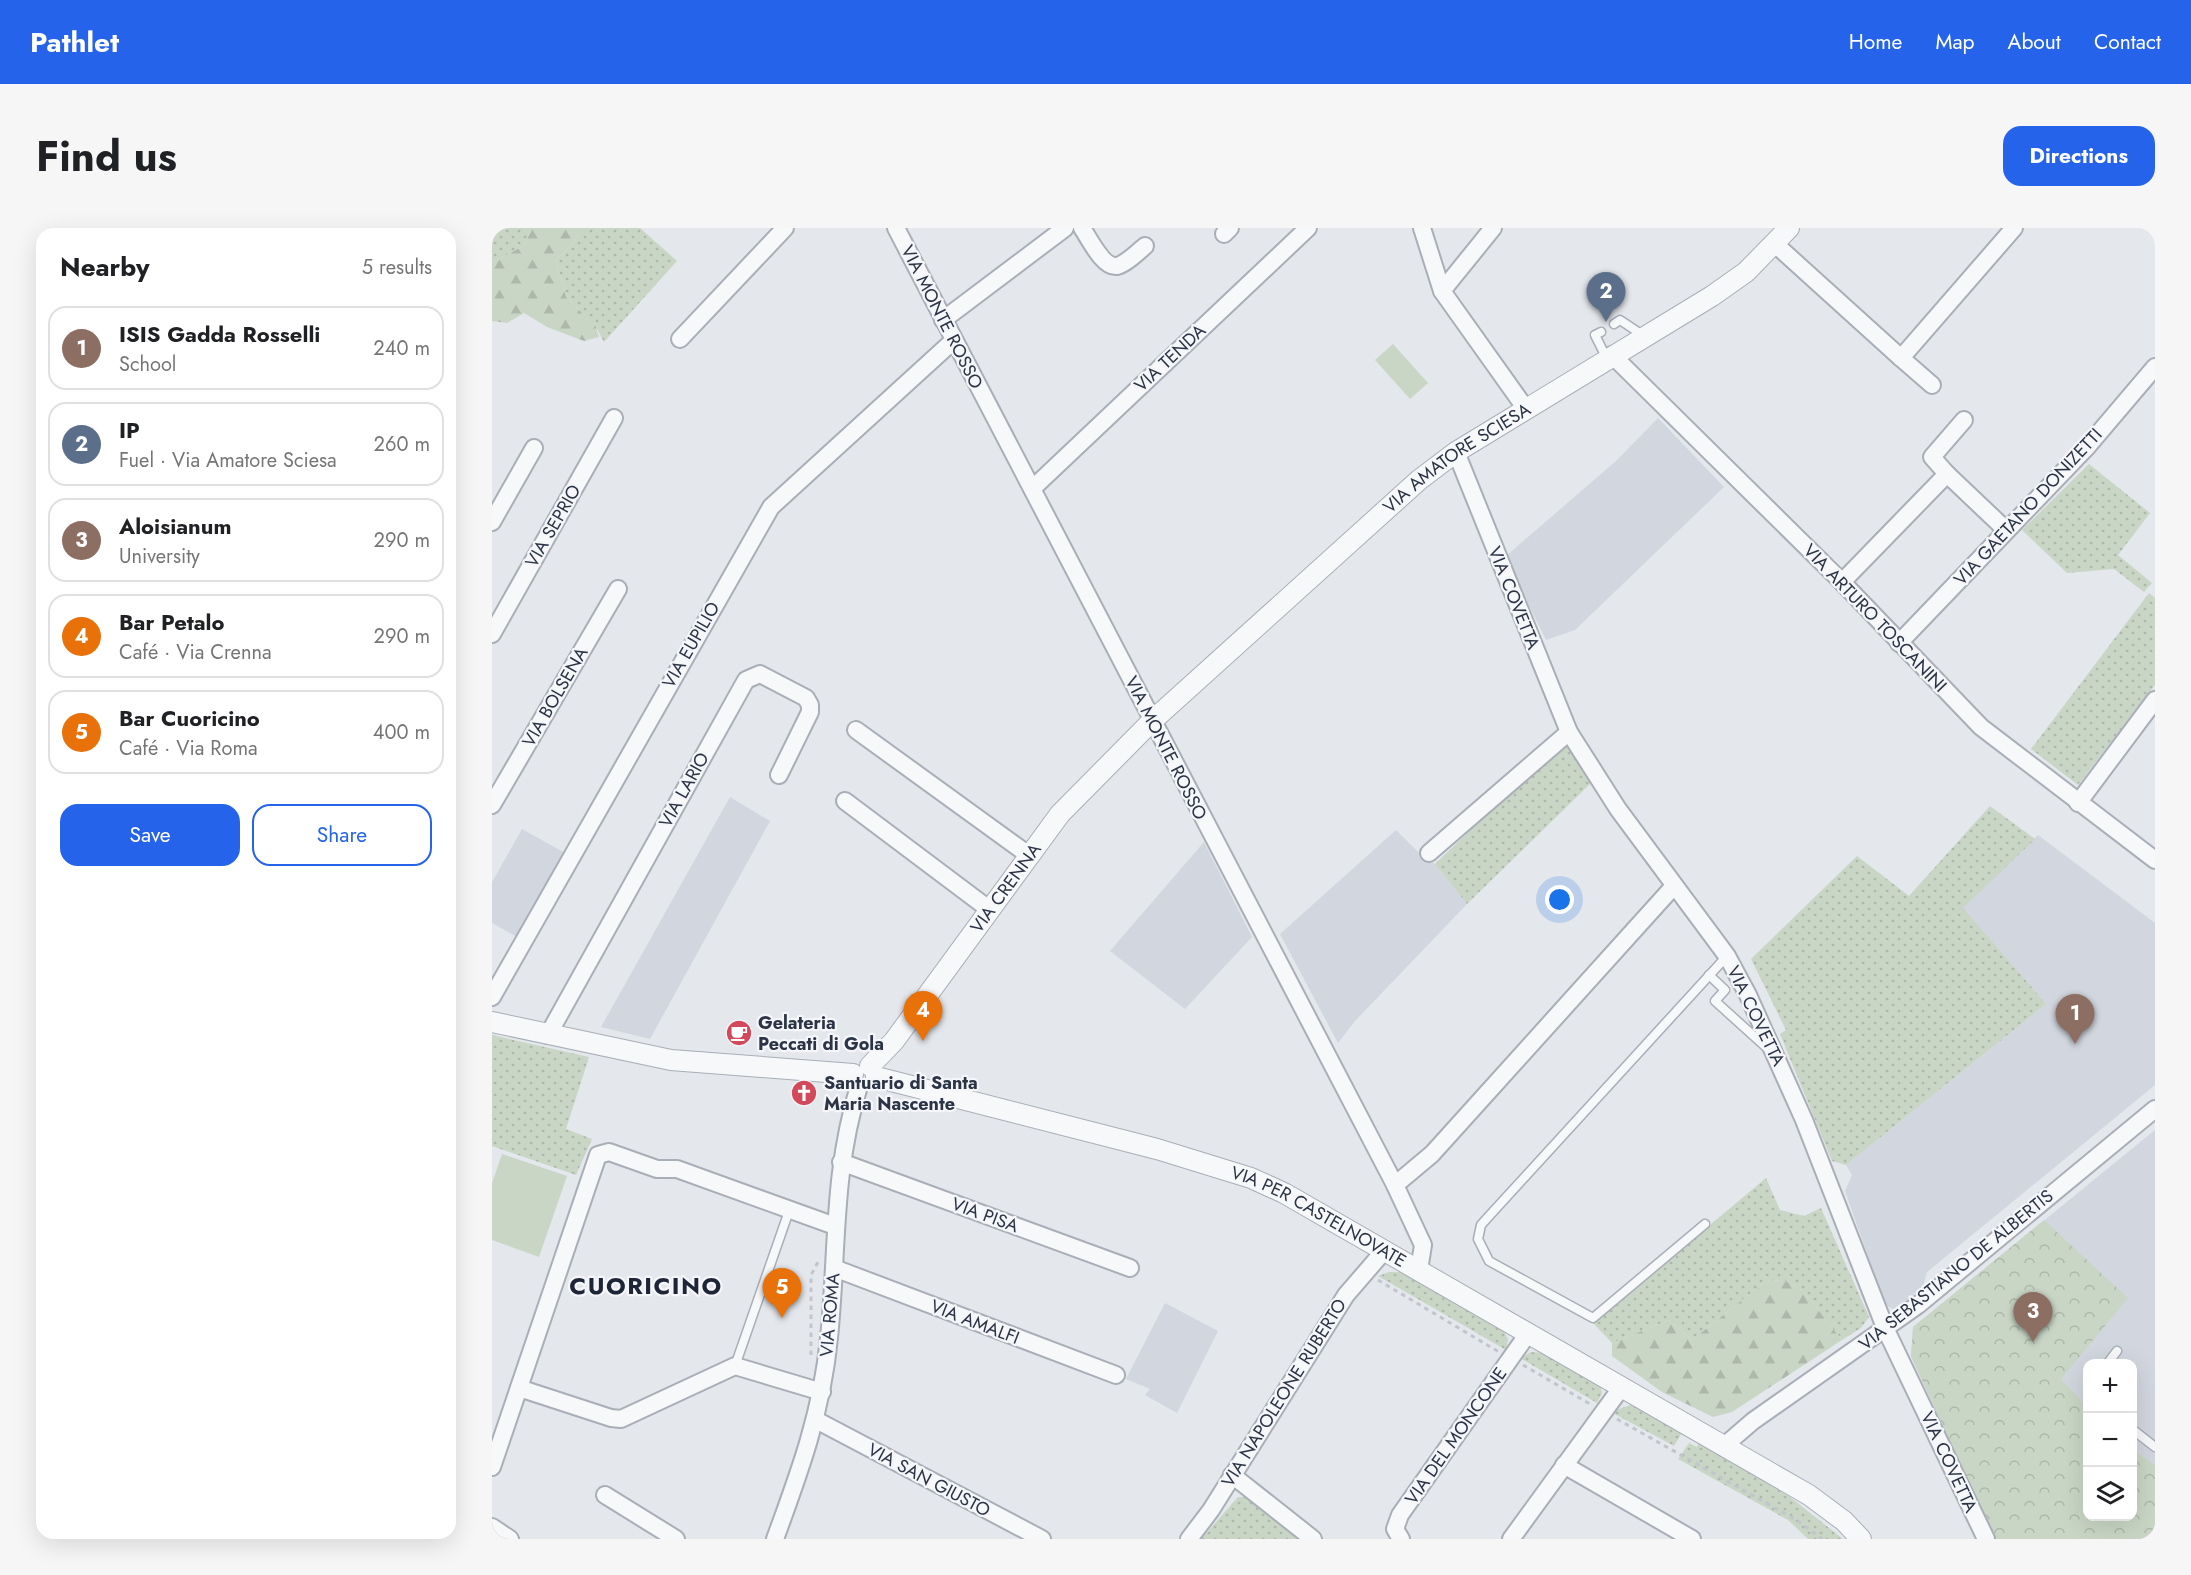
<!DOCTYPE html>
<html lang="en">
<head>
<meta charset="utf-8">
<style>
	:root { --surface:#fff; --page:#f6f6f6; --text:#202124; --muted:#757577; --line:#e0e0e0; --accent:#2563eb }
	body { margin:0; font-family:Jost,sans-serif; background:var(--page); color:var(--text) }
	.controls { position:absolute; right:18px; bottom:18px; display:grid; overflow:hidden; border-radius:12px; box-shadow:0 6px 24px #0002 }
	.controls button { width:54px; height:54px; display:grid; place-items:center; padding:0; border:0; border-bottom:2px solid var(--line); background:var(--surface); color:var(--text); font:30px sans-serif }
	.you { position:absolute; left:1068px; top:672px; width:21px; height:21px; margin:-15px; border:4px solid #fff; border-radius:50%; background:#1a73e8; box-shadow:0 0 0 9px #1a73e833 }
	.badge { display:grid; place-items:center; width:39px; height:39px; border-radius:50%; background:var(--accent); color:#fff; font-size:20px; font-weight:700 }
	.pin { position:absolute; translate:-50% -50px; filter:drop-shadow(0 2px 3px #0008) }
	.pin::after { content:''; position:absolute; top:32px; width:21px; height:18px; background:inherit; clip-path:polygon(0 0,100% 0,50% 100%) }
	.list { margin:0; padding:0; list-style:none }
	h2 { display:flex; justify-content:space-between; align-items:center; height:78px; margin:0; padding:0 24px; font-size:26px }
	h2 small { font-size:20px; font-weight:400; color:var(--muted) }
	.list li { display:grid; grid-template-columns:39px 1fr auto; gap:18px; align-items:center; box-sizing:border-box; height:84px; margin:0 12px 12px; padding:0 12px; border:2px solid var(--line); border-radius:18px }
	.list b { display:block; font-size:22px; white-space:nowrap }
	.list p { margin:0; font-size:20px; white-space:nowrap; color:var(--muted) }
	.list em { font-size:20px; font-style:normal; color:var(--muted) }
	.actions { display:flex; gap:12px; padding:18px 24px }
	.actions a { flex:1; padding:14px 0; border:2px solid var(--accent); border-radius:18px; text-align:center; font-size:21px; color:var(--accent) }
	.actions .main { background:var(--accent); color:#fff }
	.icon { flex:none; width:33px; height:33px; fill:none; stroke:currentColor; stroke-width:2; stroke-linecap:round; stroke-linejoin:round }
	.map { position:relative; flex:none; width:1663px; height:1311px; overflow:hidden; border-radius:18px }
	header { display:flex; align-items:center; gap:36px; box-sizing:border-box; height:84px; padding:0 30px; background:var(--accent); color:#fff }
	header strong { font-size:28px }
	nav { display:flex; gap:33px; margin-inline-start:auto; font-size:21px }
	.intro { display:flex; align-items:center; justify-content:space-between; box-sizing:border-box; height:144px; padding:0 36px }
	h1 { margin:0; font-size:42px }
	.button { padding:15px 27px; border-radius:18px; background:var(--accent); color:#fff; font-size:21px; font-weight:700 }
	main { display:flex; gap:36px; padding:0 36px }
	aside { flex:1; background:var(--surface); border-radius:18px; box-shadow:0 6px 24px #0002 }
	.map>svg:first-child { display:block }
	.built { fill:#d2d6de; fill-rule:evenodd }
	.grass { fill:url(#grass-dots) }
	.forest { fill:url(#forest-firs) }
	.park { fill:url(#park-crowns) }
	.garden { fill:#c9d6c5 }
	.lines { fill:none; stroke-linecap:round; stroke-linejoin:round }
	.service-casing { stroke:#a9aeb7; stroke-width:11 }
	.minor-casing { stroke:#a9aeb7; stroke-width:20 }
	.tertiary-casing { stroke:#a9aeb7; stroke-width:22 }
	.path { stroke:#c2c5cb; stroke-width:3; stroke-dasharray:4.5 4.5; stroke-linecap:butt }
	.service { stroke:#f7f8fa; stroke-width:8 }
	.minor { stroke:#f7f8fa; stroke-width:16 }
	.tertiary { stroke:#f7f8fa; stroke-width:20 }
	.labels { text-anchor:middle; stroke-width:4.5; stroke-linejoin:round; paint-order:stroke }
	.street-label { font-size:18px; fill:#2b3445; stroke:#f4f6f9 }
	.poi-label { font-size:18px; font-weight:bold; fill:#2b3445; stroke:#f4f6f9; text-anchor:start }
	.district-label { font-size:24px; font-weight:bold; letter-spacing:1.5px; fill:#1d2536; stroke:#f4f6f9 }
</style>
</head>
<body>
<header>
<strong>Pathlet</strong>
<nav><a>Home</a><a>Map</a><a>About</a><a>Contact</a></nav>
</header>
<div class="intro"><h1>Find us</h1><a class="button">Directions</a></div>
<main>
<aside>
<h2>Nearby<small>5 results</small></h2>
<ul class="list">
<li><span class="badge" style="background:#8d6e63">1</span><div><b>ISIS Gadda Rosselli</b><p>School</p></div><em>240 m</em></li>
<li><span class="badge" style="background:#5c6f8a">2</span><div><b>IP</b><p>Fuel · Via Amatore Sciesa</p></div><em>260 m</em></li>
<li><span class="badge" style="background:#8d6e63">3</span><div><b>Aloisianum</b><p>University</p></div><em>290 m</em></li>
<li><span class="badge" style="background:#e8710a">4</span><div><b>Bar Petalo</b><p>Café · Via Crenna</p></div><em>290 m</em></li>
<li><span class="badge" style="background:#e8710a">5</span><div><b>Bar Cuoricino</b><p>Café · Via Roma</p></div><em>400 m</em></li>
</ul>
<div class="actions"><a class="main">Save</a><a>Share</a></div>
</aside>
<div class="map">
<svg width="1663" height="1311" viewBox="0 0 1663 1311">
	<defs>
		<pattern id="grass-dots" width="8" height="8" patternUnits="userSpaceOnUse" patternTransform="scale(1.5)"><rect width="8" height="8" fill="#c9d6c5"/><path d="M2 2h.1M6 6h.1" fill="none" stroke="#adb8ab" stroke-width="1.8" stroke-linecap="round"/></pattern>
		<pattern id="forest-firs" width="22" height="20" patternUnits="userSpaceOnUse" patternTransform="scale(1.5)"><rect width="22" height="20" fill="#c9d6c5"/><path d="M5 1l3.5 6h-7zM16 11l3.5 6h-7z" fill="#adb8ab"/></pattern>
		<pattern id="park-crowns" width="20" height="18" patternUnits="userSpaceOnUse" patternTransform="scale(1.5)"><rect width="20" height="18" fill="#c9d6c5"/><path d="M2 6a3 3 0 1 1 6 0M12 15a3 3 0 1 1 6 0" fill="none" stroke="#adb8ab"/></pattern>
	</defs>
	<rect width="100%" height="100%" fill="#e4e7ec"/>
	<g class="built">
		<path d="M1166,190L1232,259L1083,402L1054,412L1013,329L1124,233Z"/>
		<path d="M238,569L278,593L158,811L109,799Z"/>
		<path d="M30,601L73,625L25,709L0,695V654Z"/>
		<path d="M904,602L929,627L943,636L975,676L863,793L846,815L788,706Z"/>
		<path d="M1546,607L1663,695V857L1435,1044L1431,1058L1404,1082L1393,1077L1353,963L1360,947L1354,937L1554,776L1470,680Z"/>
		<path d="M712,614L760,709L693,781L618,723Z"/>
		<path d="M1663,902V1311H1503L1419,1129L1421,1099ZM1596,1136H1640V1288H1596Z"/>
		<path d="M673,1075L726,1103L685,1185L653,1167L658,1161L634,1151Z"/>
	</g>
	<g class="grass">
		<path d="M0,0H39L33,17L0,35Z"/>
		<path d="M90,0H148L185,33L112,114L104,99L74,69L64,32L82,14Z"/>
		<path d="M1597,236L1658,285L1626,327L1660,355L1652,364L1622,341L1575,345L1530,302Z"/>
		<path d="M1657,365L1663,370V457L1586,557L1539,521Z"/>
		<path d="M1070,515L1076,517L1099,555L975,676L943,636Z"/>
		<path d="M1498,578L1543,611L1471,680L1554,776L1354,937L1340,933L1288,806L1294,802L1259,731L1365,628L1417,668Z"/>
		<path d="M0,807L97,829L74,901L100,911L84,947L0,918Z"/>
		<path d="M1274,950L1288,982L1312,988L1329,980L1377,1089L1369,1100L1350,1112L1311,1063L1292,1052L1274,1053L1200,1112L1177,1092L1120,1115L1101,1095Z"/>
		<path d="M897,1044H912L1011,1102L1016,1111L1014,1122L886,1048Z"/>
		<path d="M1039,1124L1051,1125L1108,1157L1110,1165L1105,1175L1028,1130Z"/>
		<path d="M1141,1176L1191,1203L1182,1218L1119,1184Z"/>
		<path d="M1207,1214L1298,1269L1351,1311H1316L1296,1292L1186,1231L1197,1215L1205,1219Z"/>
		<path d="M746,1269H753L809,1311H709Z"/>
	</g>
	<g class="forest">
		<path d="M39,0H90L82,14L64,32L74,69L104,99L107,109L92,113L55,99L32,85L15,95L0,93V35L33,17Z"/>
		<path d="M1292,1052L1311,1063L1350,1112L1240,1184L1221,1189L1170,1164L1120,1128V1115L1177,1092L1200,1112L1274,1053Z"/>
	</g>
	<path class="park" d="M1552,992L1636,1070L1569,1151L1595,1179L1596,1288H1640L1641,1222L1663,1237V1311H1503L1419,1128L1421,1099Z"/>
	<g class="garden">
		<path d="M901,116L936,155L918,171L883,132Z"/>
		<path d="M10,926L75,948L47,1029L0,1012V955Z"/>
	</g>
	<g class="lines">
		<g class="service-casing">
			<g id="service">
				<path d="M1122,96L1128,92L1152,108"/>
				<path d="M1109,104L1103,107L1115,131"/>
				<path d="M1217,747L1233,762L1223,773L1275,820"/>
				<path d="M1213,996L1101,1090L997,1033L986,1011L989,997L998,987L1235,728"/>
				<path d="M1615,1136L1625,1123"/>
				<path d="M243,1138L297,983"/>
				<path d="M1640,1201L1663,1219"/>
			</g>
		</g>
		<g class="minor-casing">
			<g id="minor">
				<path d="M404,0L903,957L931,1017L927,1042"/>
				<path d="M590,0C597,10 611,40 625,38C634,36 646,24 653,18"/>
				<path d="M930,0L950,63L1034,181"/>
				<path d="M732,6L738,0"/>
				<path d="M1283,16L1409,130L1522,0"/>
				<path d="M950,63L1001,0"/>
				<path d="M451,92L573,0"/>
				<path d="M188,111L293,0"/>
				<path d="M1120,127L1350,354L1489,499L1663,632"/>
				<path d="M1409,130L1440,157"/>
				<path d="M964,224L1077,504L1126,581L1235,728L1256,767L1312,892L1394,1102L1494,1311"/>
				<path d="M1455,246L1440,229L1472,192"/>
				<path d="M541,260L816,0"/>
				<path d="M0,294L42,220"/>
				<path d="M1350,354L1455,246L1514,302"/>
				<path d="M0,406L122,190"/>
				<path d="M1407,415L1595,219L1663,139"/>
				<path d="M364,502L538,628"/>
				<path d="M353,573L498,682"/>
				<path d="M1586,575L1663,472"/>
				<path d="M0,577L126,361"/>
				<path d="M937,625L1077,504"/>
				<path d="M0,769L279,279L461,113"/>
				<path d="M56,807L254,452L268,446L314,470L318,477V484L287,547"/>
				<path d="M349,934L638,1040"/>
				<path d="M903,957L940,926L1181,659"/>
				<path d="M342,1040L624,1147"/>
				<path d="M27,1160L119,1190L129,1191L243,1138L330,1164"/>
				<path d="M324,1192L550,1311"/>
				<path d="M1232,1218L1261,1193L1426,1077L1663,881"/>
				<path d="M1072,1237L1200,1311"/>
				<path d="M0,1239L106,927L117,924L165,941H185L343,998"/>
				<path d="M740,1247L821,1311"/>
				<path d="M113,1267L184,1311"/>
				<path d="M0,1299L18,1311"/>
				<path d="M283,1311C308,1243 330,1183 337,1110C346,1021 340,946 367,858"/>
				<path d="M697,1311L719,1282L854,1067L892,1023"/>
				<path d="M909,1311L903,1301L908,1287L1035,1107"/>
				<path d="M1019,1311L1129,1160"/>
			</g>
		</g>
		<g class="tertiary-casing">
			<g id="tertiary">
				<path d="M0,794L179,832L361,846"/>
				<path id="s1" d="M378,838L402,813L568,586L660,493L927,252L964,224L1220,68L1254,44L1297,0"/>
				<path id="s2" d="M384,849L665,921L759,950L792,965L1317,1267L1352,1293L1369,1311"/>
			</g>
		</g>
		<g class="path">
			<path d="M886,1052L1007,1124"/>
			<path d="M319,1127V1047L326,1034"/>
			<path d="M1031,1137L1098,1176"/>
			<path d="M1125,1191L1306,1293L1330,1311"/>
		</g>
		<use href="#service" class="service"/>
		<use href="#minor" class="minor"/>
		<use href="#tertiary" class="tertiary"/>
	</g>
	<defs>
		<g id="cafe-disc" transform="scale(1.35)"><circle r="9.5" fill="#d1495b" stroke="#f4f6f9"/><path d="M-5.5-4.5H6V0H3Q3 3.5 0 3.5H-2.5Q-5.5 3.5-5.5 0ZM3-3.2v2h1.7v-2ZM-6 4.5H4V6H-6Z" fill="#fff"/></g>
		<g id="church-disc" transform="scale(1.35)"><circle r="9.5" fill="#d1495b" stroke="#f4f6f9"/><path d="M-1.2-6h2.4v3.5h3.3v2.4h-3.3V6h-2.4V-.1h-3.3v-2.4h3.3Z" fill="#fff"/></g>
	</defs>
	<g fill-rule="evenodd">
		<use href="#cafe-disc" x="247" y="805"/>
		<use href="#church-disc" x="312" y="865"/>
	</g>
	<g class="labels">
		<g class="street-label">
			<text transform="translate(450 89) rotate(63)" y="6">VIA MONTE ROSSO</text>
			<text transform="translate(678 130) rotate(-43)" y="6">VIA TENDA</text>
			<text dy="6" stroke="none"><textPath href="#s1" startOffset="850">VIA AMATORE SCIESA</textPath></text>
			<text transform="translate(1536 279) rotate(-47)" y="6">VIA GAETANO DONIZETTI</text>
			<text transform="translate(61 298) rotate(-60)" y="6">VIA SEPRIO</text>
			<text transform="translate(1022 370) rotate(68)" y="6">VIA COVETTA</text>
			<text transform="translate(1383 390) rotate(46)" y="6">VIA ARTURO TOSCANINI</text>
			<text transform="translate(199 417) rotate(-60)" y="6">VIA EUPILIO</text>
			<text transform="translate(63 469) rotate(-60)" y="6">VIA BOLSENA</text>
			<text transform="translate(674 520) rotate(63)" y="6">VIA MONTE ROSSO</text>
			<text transform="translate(192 562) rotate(-61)" y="6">VIA LARIO</text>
			<text dy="6" stroke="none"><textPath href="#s1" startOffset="224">VIA CRENNA</textPath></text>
			<text transform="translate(1264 788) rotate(64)" y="6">VIA COVETTA</text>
			<text transform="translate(493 987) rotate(20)" y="6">VIA PISA</text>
			<text dy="6" stroke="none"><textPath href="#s2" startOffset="466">VIA PER CASTELNOVATE</textPath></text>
			<text transform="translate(1464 1042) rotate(-39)" y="6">VIA SEBASTIANO DE ALBERTIS</text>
			<text transform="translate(338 1087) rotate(-85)" y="6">VIA ROMA</text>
			<text transform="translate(483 1094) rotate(21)" y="6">VIA AMALFI</text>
			<text transform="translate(792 1165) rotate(-58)" y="6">VIA NAPOLEONE RUBERTO</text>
			<text transform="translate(964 1208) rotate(-55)" y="6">VIA DEL MONCONE</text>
			<text transform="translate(1457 1234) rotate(65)" y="6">VIA COVETTA</text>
			<text transform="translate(437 1252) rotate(28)" y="6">VIA SAN GIUSTO</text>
		</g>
		<g class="poi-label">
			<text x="266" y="801">Gelateria<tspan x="266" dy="21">Peccati di Gola</tspan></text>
			<text x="332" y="861">Santuario di Santa<tspan x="332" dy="21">Maria Nascente</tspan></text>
		</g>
		<g class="district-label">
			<text x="154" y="1066">CUORICINO</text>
		</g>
	</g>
</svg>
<div class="controls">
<button>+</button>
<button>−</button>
<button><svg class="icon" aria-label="layers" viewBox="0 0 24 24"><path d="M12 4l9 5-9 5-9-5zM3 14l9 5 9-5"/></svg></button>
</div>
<div class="you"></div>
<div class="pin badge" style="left:1583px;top:816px;background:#8d6e63">1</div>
<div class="pin badge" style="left:1114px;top:94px;background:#5c6f8a">2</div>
<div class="pin badge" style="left:1541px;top:1114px;background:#8d6e63">3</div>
<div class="pin badge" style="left:431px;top:813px;background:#e8710a">4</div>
<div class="pin badge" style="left:290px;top:1090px;background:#e8710a">5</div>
</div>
</main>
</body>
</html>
